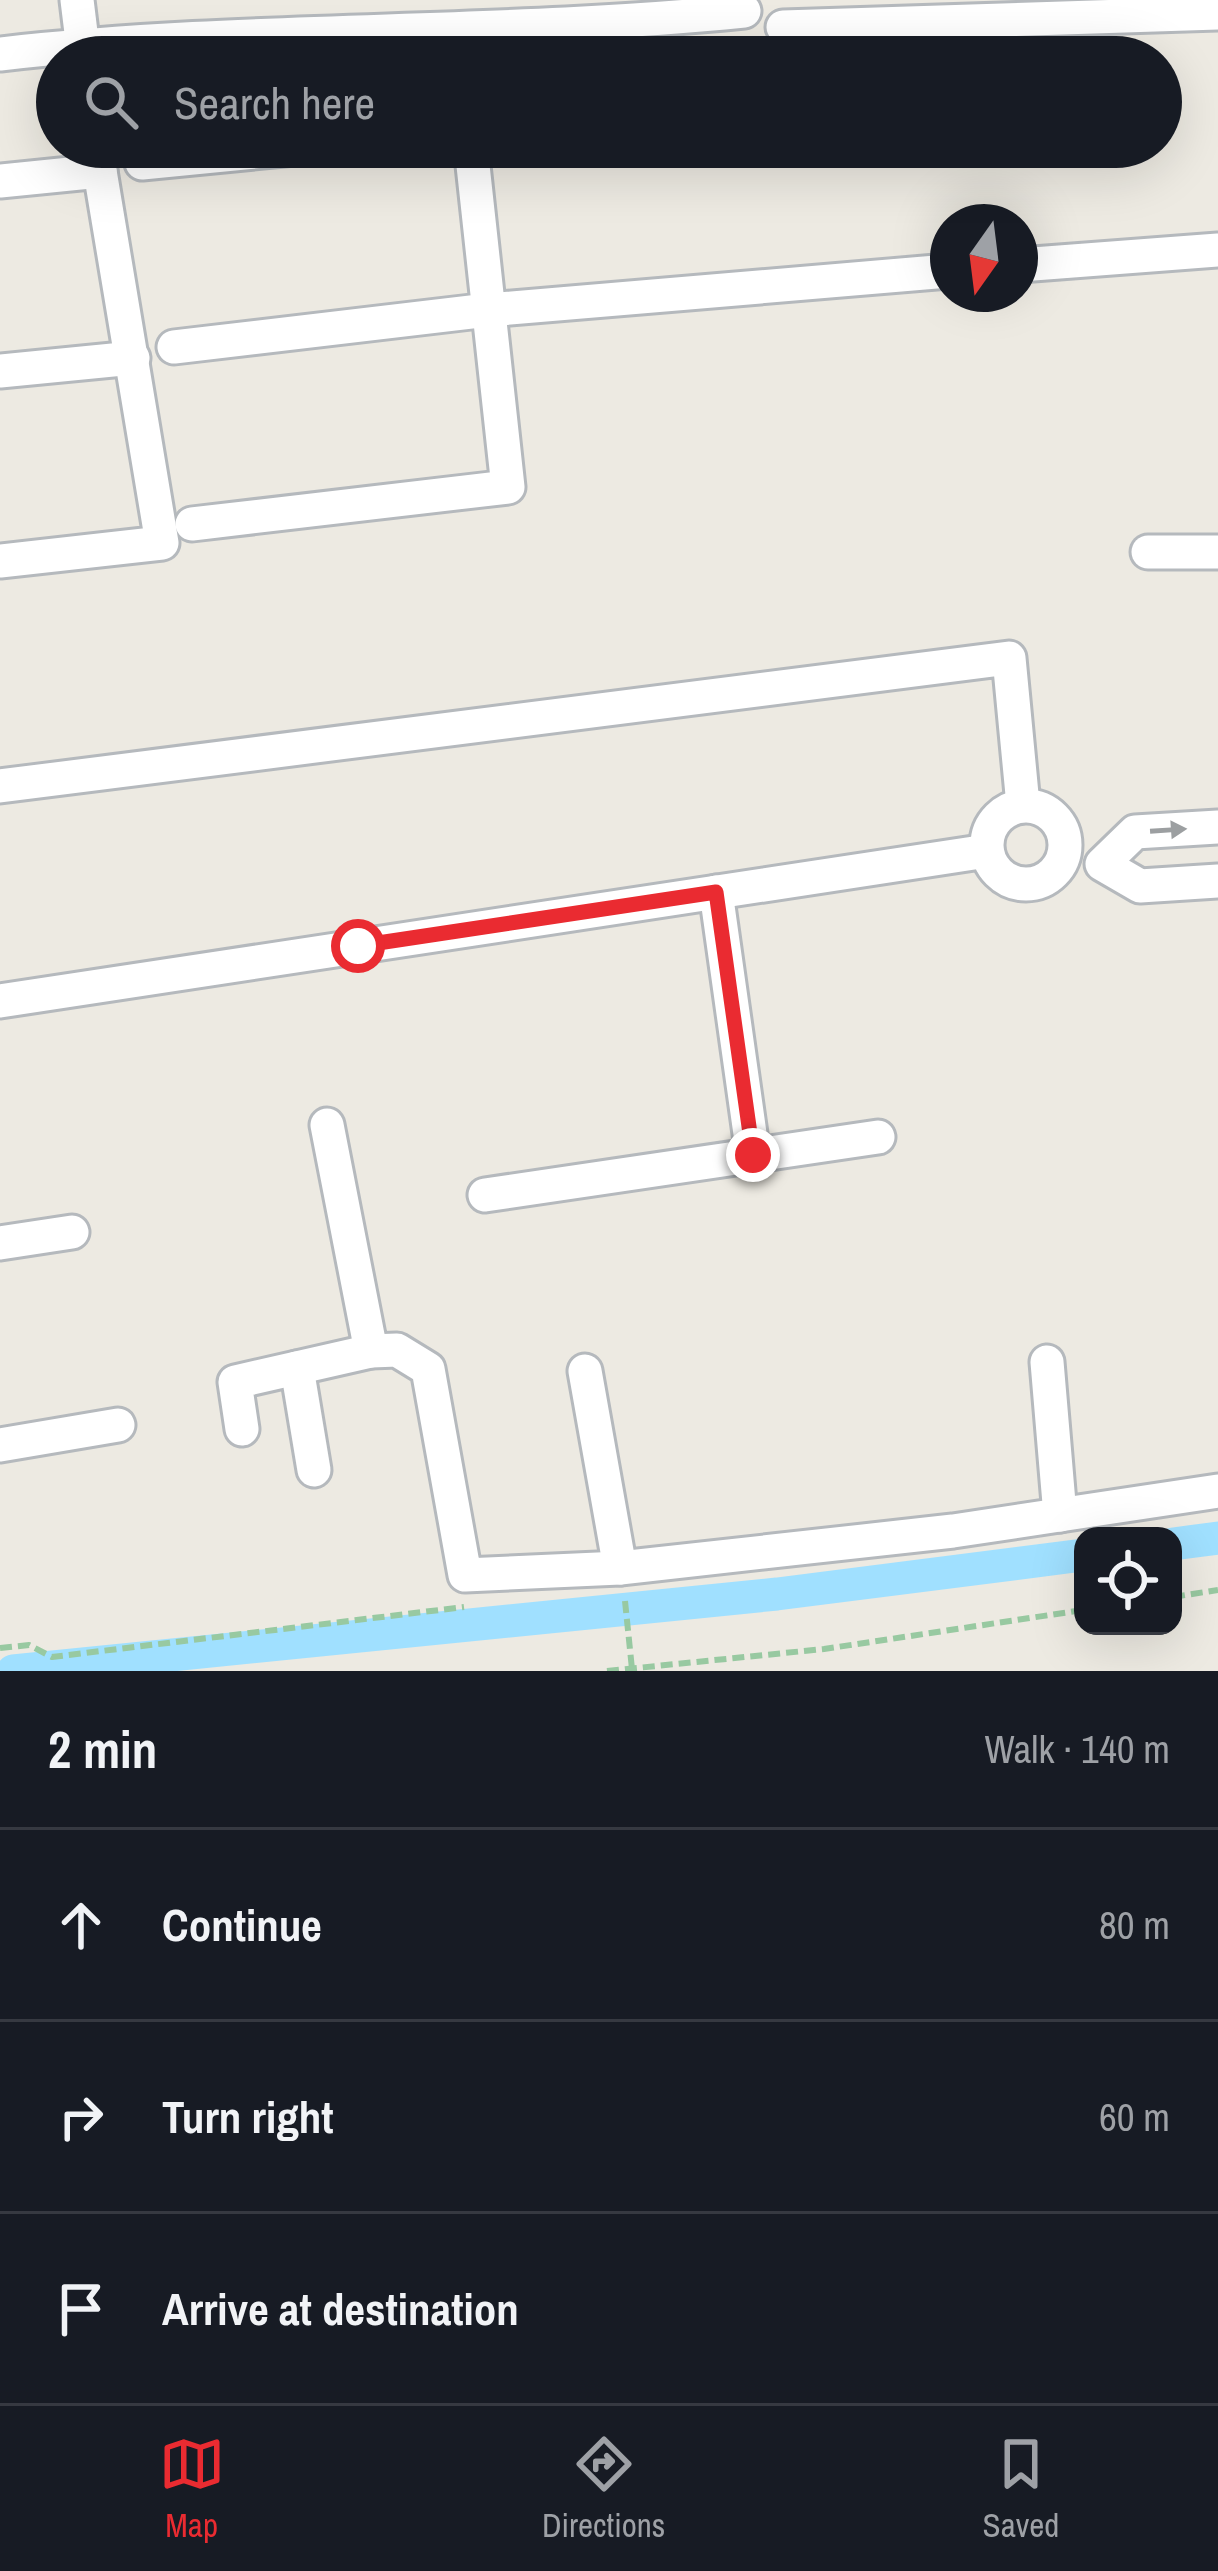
<!DOCTYPE html>
<html lang="en">
<head>
<meta charset="utf-8">
<style>
	:root { --surface:#171b24; --page:#20242c; --text:#f1f3f6; --muted:#9ea1a6; --line:#363941; --accent:#ea2b31 }
	body { margin:0; font-family:"Archivo Narrow",sans-serif; background:var(--page); color:var(--text) }
	.controls { position:absolute; right:36px; bottom:36px; display:grid; overflow:hidden; border-radius:24px; box-shadow:0 12px 48px #0002 }
	.controls button { width:108px; height:108px; display:grid; place-items:center; padding:0; border:0; border-bottom:3px solid var(--line); background:var(--surface); color:var(--text); font:60px sans-serif }
	.compass { position:absolute; left:930px; top:204px; width:108px; height:108px; border-radius:50%; background:var(--surface); box-shadow:0 12px 48px #0002; rotate:194deg }
	.stop { position:absolute; width:36px; height:36px; margin:-27px; border:9px solid #ea2b31; border-radius:50%; background:#fff }
	.stop.end { background:#ea2b31; border-color:#fff; box-shadow:0 3px 12px #0008 }
	.list { margin:0; padding:0; list-style:none }
	h2 { display:flex; justify-content:space-between; align-items:center; height:156px; margin:0; padding:0 48px; font-size:51px }
	h2 small { font-size:39px; font-weight:400; color:var(--muted) }
	.list li { display:grid; grid-template-columns:78px 1fr auto; gap:36px; align-items:center; box-sizing:border-box; height:192px; padding:0 48px; border-top:3px solid var(--line) }
	.list b { display:block; font-size:45px; white-space:nowrap }
	.list em { font-size:39px; font-style:normal; color:var(--muted) }
	.icon { flex:none; width:66px; height:66px; fill:none; stroke:currentColor; stroke-width:2; stroke-linecap:round; stroke-linejoin:round }
	.map { position:relative; flex:none; width:1218px; height:1671px; overflow:hidden }
	.search { position:absolute; background:var(--surface); box-shadow:0 12px 48px #0002; left:36px; right:36px; top:36px; height:132px; display:flex; align-items:center; gap:30px; box-sizing:border-box; padding:0 42px; border-radius:66px; color:var(--muted); font-size:45px }
	.sheet { height:732px; background:var(--surface) }
	nav { display:flex; justify-content:space-around; align-items:center; box-sizing:border-box; height:168px; border-top:3px solid var(--line); background:var(--surface); font-size:33px; color:var(--muted) }
	nav a { display:grid; justify-items:center; gap:6px }
	nav .on { color:var(--accent) }
	.map>svg:first-child { display:block }
	.lines { fill:none; stroke-linecap:round; stroke-linejoin:round }
	.canal { stroke:#a0e0ff; stroke-width:33 }
	.minor-casing { stroke:#b5b9bd; stroke-width:39 }
	.path { stroke:#98c9a1; stroke-width:6; stroke-dasharray:12 6; stroke-linecap:butt }
	.minor { stroke:#fff; stroke-width:33 }
	.oneway { fill:#9c9fa1 }
	.route { stroke:#ea2b31; stroke-width:15 }
</style>
</head>
<body>
<div class="map">
<svg width="1218" height="1671" viewBox="0 0 1218 1671">
	<rect width="100%" height="100%" fill="#edeae2"/>
	<g class="lines">
		<g class="canal">
			<path d="M1173,1544L1218,1538"/>
			<path d="M13,1671L777,1594L1083,1555"/>
		</g>
		<g class="minor-casing">
			<g id="minor">
				<path d="M77,0L84,57"/>
				<path d="M783,27L1218,13"/>
				<path d="M0,54C247,26 497,36 744,11"/>
				<path d="M142,163L305,147"/>
				<path d="M0,181L100,171"/>
				<path d="M1020,265L1218,250"/>
				<path d="M174,347L488,310L948,271"/>
				<path d="M0,371L133,358"/>
				<path d="M192,524L508,487L471,147"/>
				<path d="M1148,552H1218"/>
				<path d="M0,561L162,543L96,147"/>
				<path d="M0,786L1009,658L1023,805"/>
				<circle cx="1026" cy="845" r="39"/>
				<path d="M1218,827L1135,832L1102,864L1140,886L1218,881"/>
				<path d="M716,892L753,1155"/>
				<path d="M0,1001L987,851"/>
				<path d="M327,1125L371,1351L397,1350L428,1369L465,1575L620,1568L953,1531L1218,1491"/>
				<path d="M485,1195L878,1137"/>
				<path d="M0,1243L72,1232"/>
				<path d="M1047,1362L1060,1515"/>
				<path d="M297,1368L314,1470"/>
				<path d="M585,1371L620,1568"/>
				<path d="M242,1429L235,1382L371,1351"/>
				<path d="M0,1445L118,1425"/>
			</g>
		</g>
		<g class="path">
			<path d="M1173,1597L1218,1590"/>
			<path d="M625,1601L632,1669"/>
			<path d="M0,1648L29,1645L52,1657L464,1607"/>
			<path d="M607,1671L824,1649L1083,1610"/>
		</g>
		<use href="#minor" class="minor"/>
	</g>
	<defs><path id="oneway-solid" d="M-6-.8H1V-3.2L6.5 0L1 3.2V.8H-6Z" transform="scale(3)"/></defs>
	<use class="oneway" href="#oneway-solid" transform="translate(1168 830) rotate(-4)"/>
	<g class="lines">
		<path class="route" d="M358,946L716,892L753,1155"/>
	</g>
</svg>
<div class="controls">
<button><svg class="icon" aria-label="locate" viewBox="0 0 24 24"><circle cx="12" cy="12" r="6"/><path d="M12 2v4M12 18v4M2 12h4M18 12h4"/></svg></button>
</div>
<svg class="compass" viewBox="-18 -18 36 36"><path d="M0-13l5 13h-10z" fill="#e53935"/><path d="M0 13l5-13h-10z" fill="#9ea1a6"/></svg>
<div class="stop" style="left:358px;top:946px"></div>
<div class="stop end" style="left:753px;top:1155px"></div>
<div class="search"><svg class="icon" aria-label="search" viewBox="0 0 24 24"><circle cx="10" cy="10" r="6"/><path d="M15 15l6 6"/></svg>Search here</div>
</div>
<section class="sheet">
<h2>2 min<small>Walk · 140 m</small></h2>
<ul class="list">
<li><svg class="icon" aria-label="ahead" viewBox="0 0 24 24"><path d="M12 20V5M6 11l6-6 6 6"/></svg><div><b>Continue</b></div><em>80 m</em></li>
<li><svg class="icon" aria-label="right" viewBox="0 0 24 24"><path d="M7 20v-9h11M14 6l5 5-5 5"/></svg><div><b>Turn right</b></div><em>60 m</em></li>
<li><svg class="icon" aria-label="arrive" viewBox="0 0 24 24"><path d="M6 21V4h12l-3 4 3 4H6"/></svg><div><b>Arrive at destination</b></div></li>
</ul>
</section>
<nav>
<a class="on"><svg class="icon" aria-label="map" viewBox="0 0 24 24"><path d="M3 6l6-2 6 2 6-2v14l-6 2-6-2-6 2zM9 4v14M15 6v14"/></svg>Map</a>
<a><svg class="icon" aria-label="directions" viewBox="0 0 24 24"><path d="M12 3l9 9-9 9-9-9zM9 14v-3h6M13 9l2 2-2 2"/></svg>Directions</a>
<a><svg class="icon" aria-label="saved" viewBox="0 0 24 24"><path d="M7 4h10v16l-5-4-5 4z"/></svg>Saved</a>
</nav>
</body>
</html>
